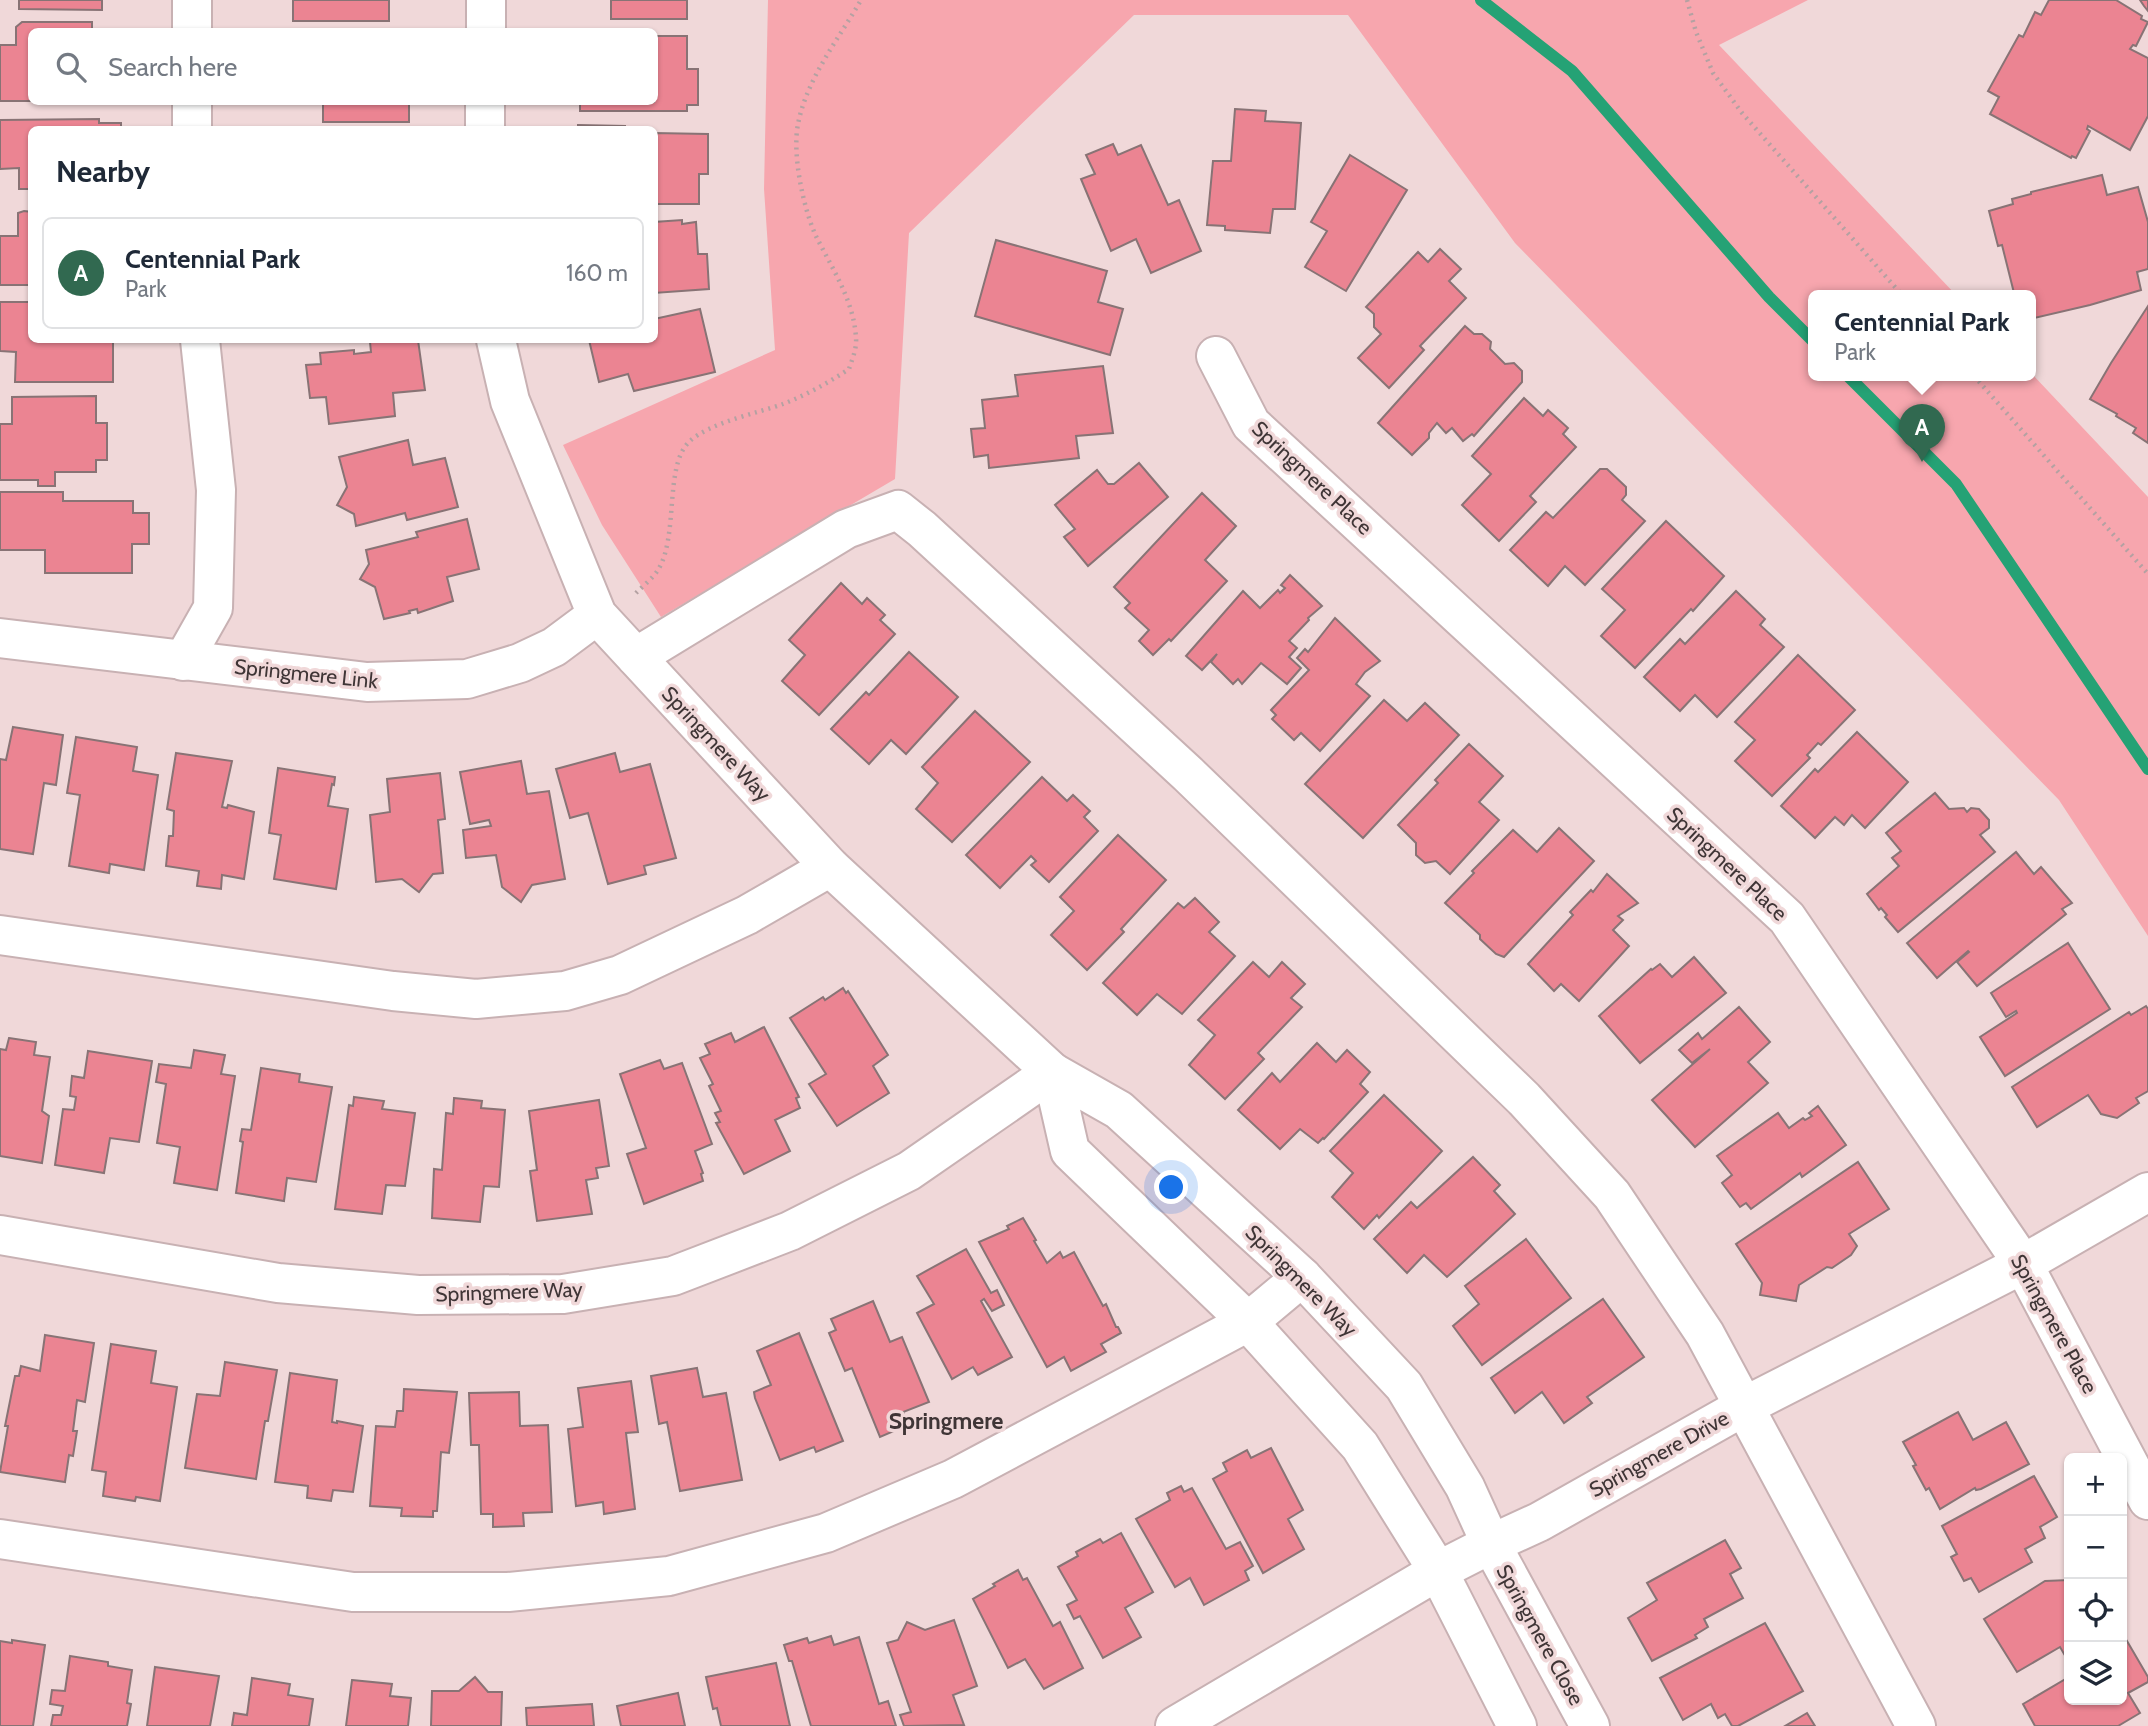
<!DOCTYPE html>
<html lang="en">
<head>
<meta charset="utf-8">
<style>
	:root { --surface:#fff; --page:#f2f2f3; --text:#1f2937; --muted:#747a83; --line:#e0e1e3; --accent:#316950 }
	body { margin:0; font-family:Cabin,sans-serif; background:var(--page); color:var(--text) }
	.controls { position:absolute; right:21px; bottom:21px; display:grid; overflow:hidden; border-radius:10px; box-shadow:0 2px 5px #0004 }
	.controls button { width:63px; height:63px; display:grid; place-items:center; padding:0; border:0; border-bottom:2px solid var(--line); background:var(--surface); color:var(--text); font:35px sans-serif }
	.you { position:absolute; left:1172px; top:1188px; width:24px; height:24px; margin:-18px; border:5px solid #fff; border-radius:50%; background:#1a73e8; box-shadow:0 0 0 10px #1a73e833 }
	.badge { display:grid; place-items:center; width:46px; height:46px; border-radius:50%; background:var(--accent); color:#fff; font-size:23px; font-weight:700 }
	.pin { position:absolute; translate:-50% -58px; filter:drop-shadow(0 2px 4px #0008) }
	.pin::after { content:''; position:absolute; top:37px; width:24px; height:21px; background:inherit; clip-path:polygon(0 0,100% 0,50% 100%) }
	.popup { position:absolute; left:1808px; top:290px; width:228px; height:91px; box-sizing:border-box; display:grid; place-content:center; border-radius:10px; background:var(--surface); filter:drop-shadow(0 2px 5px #0005); font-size:23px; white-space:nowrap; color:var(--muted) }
	.popup b { font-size:26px; color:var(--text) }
	.popup::after { content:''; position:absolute; left:50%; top:100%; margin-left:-14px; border:14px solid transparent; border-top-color:var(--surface) }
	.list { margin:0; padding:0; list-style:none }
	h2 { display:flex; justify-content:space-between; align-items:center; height:91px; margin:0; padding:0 28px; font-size:30px }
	h2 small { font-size:23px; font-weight:400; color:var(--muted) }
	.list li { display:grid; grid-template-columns:46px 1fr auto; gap:21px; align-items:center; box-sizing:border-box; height:112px; margin:0 14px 14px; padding:0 14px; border:2px solid var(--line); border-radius:10px }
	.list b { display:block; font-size:26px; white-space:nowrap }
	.list p { margin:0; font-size:23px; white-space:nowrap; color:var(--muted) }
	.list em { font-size:23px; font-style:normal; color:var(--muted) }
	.icon { flex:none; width:38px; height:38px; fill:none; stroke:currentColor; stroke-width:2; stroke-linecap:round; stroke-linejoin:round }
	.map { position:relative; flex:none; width:2148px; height:1726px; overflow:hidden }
	.search { position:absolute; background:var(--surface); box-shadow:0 2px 5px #0004; left:28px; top:28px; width:630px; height:77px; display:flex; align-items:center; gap:18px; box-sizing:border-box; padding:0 24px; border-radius:10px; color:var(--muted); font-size:26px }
	.panel { position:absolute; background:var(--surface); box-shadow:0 2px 5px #0004; left:28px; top:126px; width:630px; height:217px; border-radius:10px }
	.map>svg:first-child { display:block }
	.green { fill:#f7a6ae }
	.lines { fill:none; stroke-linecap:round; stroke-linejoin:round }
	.stream { stroke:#25a275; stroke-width:12 }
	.building { fill:#eb8492; stroke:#887375; stroke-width:2 }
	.minor-casing { stroke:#c8b1b3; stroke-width:42 }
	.path { stroke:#b4a1a2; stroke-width:4.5; stroke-dasharray:2 5; stroke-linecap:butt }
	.minor { stroke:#fff; stroke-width:38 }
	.labels { text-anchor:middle; stroke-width:7; stroke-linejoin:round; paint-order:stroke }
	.street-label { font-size:21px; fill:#3f3536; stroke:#f0d8d9 }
	.neighbourhood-label { font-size:23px; font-weight:bold; fill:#3f3536; stroke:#f0d8d9 }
</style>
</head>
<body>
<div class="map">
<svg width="2148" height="1726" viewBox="0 0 2148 1726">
	<rect width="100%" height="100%" fill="#f0d8d9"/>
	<path class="green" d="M768,0H1808L1719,45L1957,296H1814V376H2030L2031,373L2148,497V936L2059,800L1515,243L1348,15H1134L909,233L895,479L661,617L602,525L563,445L775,350L764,189Z"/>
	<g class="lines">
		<g class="stream">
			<path d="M1481,0L1572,71L1769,297L1814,342"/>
			<path d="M1848,376L1956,484L2148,769"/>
		</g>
	</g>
	<g class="building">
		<path d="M19,0H102V10L19,9Z"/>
		<rect x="293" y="0" width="96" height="21"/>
		<rect x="611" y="0" width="76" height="19"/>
		<path d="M2049,0H2116L2142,16L2141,19L2148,22L2136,46L2133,45L2130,49L2148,58V116L2130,150L2088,126L2087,129L2090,131L2076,158L2072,156L2071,158L1990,114L1999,97L1988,91L2019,35L2023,37L2035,12L2041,15Z"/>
		<path d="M2140,0H2148V11L2144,6Z"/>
		<path d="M22,22H92V32H32V101H0V45H16V27Z"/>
		<path d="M654,36H687V69H698V105H687V111H580V102H654Z"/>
		<path d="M277,102H409V122H323V102Z"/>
		<path d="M1235,109L1266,111L1265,121L1301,123L1295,209H1273L1270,233L1225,230V226L1207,225L1213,161H1231Z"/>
		<path d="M99,119V123H121V130H32V189H19V168L0,169V120Z"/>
		<path d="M578,125L625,126V130H578Z"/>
		<path d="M654,133L708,134V174H699V204H654Z"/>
		<path d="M1113,144L1118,155L1141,145L1168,205L1179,200L1201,251L1151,273L1136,239L1111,251L1081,179L1095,174L1086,155Z"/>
		<path d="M1350,155L1407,190L1346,291L1305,267L1327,231L1311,222Z"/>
		<path d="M2102,175L2107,195L2138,187L2148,222V269L2137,272L2141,290L2090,305L2030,319V296H2018L2017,292L2014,293L2002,245L1998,246L1989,211L2013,204L2012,199L2031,194V192Z"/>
		<path d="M24,211L32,212V285H0V236H18V213Z"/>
		<path d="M682,220V224L696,222L698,254H707L709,289L654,293V222Z"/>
		<path d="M996,240L1107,271L1098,302L1123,309L1110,355L975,316Z"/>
		<path d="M1440,249L1461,269L1449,281L1466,298L1420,346L1424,350L1389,388L1358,358L1381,334L1374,327V314L1366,307L1418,252L1428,262Z"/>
		<path d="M0,302H32V340H113V382H15L16,352L0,351Z"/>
		<path d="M2148,306V443L2133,433L2136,428L2116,416L2117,414L2090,399L2111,363Z"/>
		<path d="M700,309L715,372L634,391L628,374L599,382L589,340H654V319Z"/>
		<path d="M1465,326L1474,334H1482L1491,342L1490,349L1505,364L1514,363L1522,371V382L1474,436L1472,434L1463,441L1452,428L1446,433L1437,423L1429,433V438L1412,455L1378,423Z"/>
		<path d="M386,340H418L425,390L393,393L395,416L329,424L326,397L310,398L306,365L321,364L320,353L354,350V354L371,352L370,342Z"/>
		<path d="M1103,366L1113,433L1076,436L1079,458L989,468L988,455L974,457L971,429L985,428L982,400L1018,396L1015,375Z"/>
		<path d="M96,396V423H107V460H96V472H55V486H38V480H0V424H12V397Z"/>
		<path d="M1524,398L1543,416L1548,410L1568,428L1563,434L1576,447L1530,496L1536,502L1499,541L1462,505L1491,474L1472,456Z"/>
		<path d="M408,440L413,465L445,458L458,507L407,520L405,513L356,526L354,514L337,505L347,487L339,457Z"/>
		<path d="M1139,463L1168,497L1088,566L1064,537L1075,529L1055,505L1097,470L1108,484H1114Z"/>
		<path d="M1600,469H1607L1626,487V495L1622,500L1645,521L1585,585L1565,566L1548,586L1510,550L1546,512L1553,518Z"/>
		<path d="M0,492H63V501H133V513H149V544H132V573H45V550H0Z"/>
		<path d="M1202,493L1236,526L1205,560L1227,581L1171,641L1169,639L1153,655L1139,641L1149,630L1125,608L1130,603L1114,587Z"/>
		<path d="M467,519L479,569L447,577L453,601L418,613L417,609L409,611L410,613L384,619L375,587L360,579L369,564L366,550L418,537L416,532Z"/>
		<path d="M1666,521L1724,576L1693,611L1691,609L1635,668L1601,636L1625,610L1602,589Z"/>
		<path d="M1290,575L1322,606L1308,618L1309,620L1289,641L1297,648L1289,657L1301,668L1287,684L1261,663L1242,684L1238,679L1233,684L1211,662L1217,654L1202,670L1186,656L1243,591L1260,608L1278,590L1280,593L1285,588L1281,585Z"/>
		<path d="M841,583L862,604L867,598L885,615L880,620L895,634L819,715L782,681L805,655L789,640Z"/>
		<path d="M1736,591L1765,619L1760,625L1784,647L1717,717L1695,695L1680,711L1644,677L1680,639L1685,644Z"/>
		<path d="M1335,618L1380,661L1365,672L1356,684L1370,696L1320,751L1301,733L1294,740L1272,719L1276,715L1271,710L1309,670L1297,658L1305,649L1308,652Z"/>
		<path d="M909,652L958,697L906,754L891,740L869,764L831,729L866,692L869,695Z"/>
		<path d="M1798,655L1855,710L1821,745L1818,743L1807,755L1810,758L1772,796L1735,761L1755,740L1735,722Z"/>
		<path d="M1384,700L1407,721L1425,703L1459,735L1363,838L1305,784Z"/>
		<path d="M975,711L1030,762L952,842L916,809L938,783L922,767Z"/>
		<path d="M13,727L63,735L56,785L44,783L33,854L0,849V759L6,760Z"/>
		<path d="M1857,732L1908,782L1865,828L1852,815L1844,825L1835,817L1815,838L1781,806L1815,769L1818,772Z"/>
		<path d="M76,737L137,747L133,771L158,775L144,870L110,864L109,873L69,866L80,795L67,793Z"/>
		<path d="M1469,744L1503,776L1479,802L1499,820L1450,874L1436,861L1425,863L1416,855V843L1398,825L1438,783L1435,780Z"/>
		<path d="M176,753L232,761L222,807L227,808L228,805L254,812L244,879L222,875L221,889L197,886L199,871L166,866L169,836H173L174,811L167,809Z"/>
		<path d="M615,753L620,772L650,764L676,858L644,866L646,874L608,884L588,813L570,818L556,769Z"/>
		<path d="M521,761L527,794L549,791L565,879L532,885L521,902L502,887L496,855L466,858L463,830L491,826L489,820L470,824L460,772Z"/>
		<path d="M278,768L335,777L334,785L332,784L328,806L348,809L336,889L274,879L281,835L269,833Z"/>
		<path d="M440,773L445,819L438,820L443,873L433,874L419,892L402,879L376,882L370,815L390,812L387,779Z"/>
		<path d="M1042,777L1067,801L1073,795L1090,811L1084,817L1098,831L1049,882L1031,865L1036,861L1031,856L1000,888L966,855Z"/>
		<path d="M1935,793L1949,809L1964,808L1967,812L1971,808L1979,809L1989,820V828L1980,835L1995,852L1898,932L1885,917L1887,915L1881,908L1879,910L1867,894L1899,866L1892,858L1901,851L1886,833Z"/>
		<path d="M1559,828L1594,861L1504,957L1496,954L1480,939V935L1445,903L1474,873L1472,871L1513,830L1537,852Z"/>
		<path d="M1118,835L1166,880L1121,929L1124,932L1087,970L1051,935L1074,911L1060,897Z"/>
		<path d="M2016,852L2034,874L2041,867L2072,903L2062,909L2066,914L1977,986L1957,962L1969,952L1968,951L1937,978L1907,943Z"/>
		<path d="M1607,874L1638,903L1618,916L1623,920L1613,930L1629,946L1579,1001L1561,984L1554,991L1528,964L1573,915L1570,912L1591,890L1593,892Z"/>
		<path d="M1195,898L1219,922L1209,932L1235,956L1182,1014L1157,994L1137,1015L1103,983L1178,903L1184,908Z"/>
		<path d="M2068,943L2110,1009L2005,1076L1980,1037L2017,1013L2016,1011L2006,1017L1991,993Z"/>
		<path d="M1694,957L1726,993L1640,1063L1599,1016L1651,969L1652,970L1660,964L1672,977Z"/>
		<path d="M1253,962L1269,977L1282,962L1305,984L1291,998L1302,1007L1258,1053L1264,1059L1225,1099L1189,1065L1215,1035L1198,1020Z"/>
		<path d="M843,988L846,993L848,991L888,1055L873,1066L889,1093L837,1126L809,1084L826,1074L790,1018L823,997L825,1000Z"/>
		<path d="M2146,1006L2148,1009V1091L2136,1098L2139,1103L2117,1118L2101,1114L2088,1095L2037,1127L2012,1087L2129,1012L2131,1015Z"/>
		<path d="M1739,1007L1770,1042L1748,1062L1768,1083L1695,1147L1652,1100L1710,1049L1692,1063L1679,1050L1698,1033L1702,1039Z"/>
		<path d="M764,1027L799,1097L796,1098L800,1108L775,1120L790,1151L744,1174L716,1123L720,1122L715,1113L721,1111L709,1086L713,1084L700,1058L710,1054L705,1044L731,1033L735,1042Z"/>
		<path d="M9,1038L36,1042L34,1055L50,1057L42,1111L49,1116L42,1163L0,1156V1049L6,1050Z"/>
		<path d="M1317,1043L1336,1062L1347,1050L1370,1072L1360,1084L1368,1092L1324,1139L1323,1138L1318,1143L1300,1129L1280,1149L1238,1110L1272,1073L1280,1082Z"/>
		<path d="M194,1050L225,1055L221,1074L235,1076L217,1190L174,1183L180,1147L157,1143L166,1084L156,1082L159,1064L191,1068Z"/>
		<path d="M88,1051L152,1061L139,1142L110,1138L104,1173L55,1165L63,1109L74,1110L76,1097L70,1096L72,1076L84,1078Z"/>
		<path d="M660,1060L664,1069L682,1063L712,1144L695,1151L703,1173L701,1174L703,1181L644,1204L627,1154L646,1148L620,1074Z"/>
		<path d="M261,1068L300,1074L299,1082L332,1087L316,1182L287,1178L284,1201L236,1193L243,1142L240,1141L242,1129L251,1130Z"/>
		<path d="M1384,1095L1442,1151L1379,1218L1377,1215L1364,1229L1332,1197L1353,1173L1330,1151Z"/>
		<path d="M354,1097L384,1101L382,1109L415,1113L405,1186L386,1185L382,1214L335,1209L349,1105L353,1106Z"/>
		<path d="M454,1098L482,1101L481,1108L505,1110L499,1187L484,1186L480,1222L432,1218L434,1169L442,1170L446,1113L453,1114Z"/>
		<path d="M599,1100L609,1166L596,1168L598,1178L586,1180L592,1214L537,1221L530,1171L537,1170L529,1111Z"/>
		<path d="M1818,1106L1846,1145L1802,1177L1800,1173L1751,1209L1746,1203L1740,1207L1722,1183L1732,1175L1717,1156L1778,1113L1789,1128L1803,1118L1805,1120L1812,1116L1809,1113Z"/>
		<path d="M1473,1157L1500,1185L1494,1191L1515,1214L1447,1277L1424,1255L1407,1273L1374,1239L1411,1202L1417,1208Z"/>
		<path d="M1858,1162L1889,1209L1849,1234L1857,1246L1851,1255L1832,1268L1827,1267L1799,1285L1796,1301L1760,1295L1762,1283L1736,1244Z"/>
		<path d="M1023,1218L1036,1240L1034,1241L1047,1263L1060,1252L1063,1258L1074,1252L1103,1306L1106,1304L1116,1327H1118L1121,1333L1101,1344L1106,1352L1071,1371L1064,1357L1047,1367L979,1242L1009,1229L1007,1226Z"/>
		<path d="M1526,1239L1571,1298L1482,1365L1453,1326L1479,1304L1465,1286Z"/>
		<path d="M966,1249L991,1293L997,1290L1004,1305L992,1311L984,1299L981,1301L1012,1357L978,1375L973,1367L952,1379L917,1313L934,1304L917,1276Z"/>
		<path d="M1603,1299L1644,1357L1587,1397L1592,1403L1564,1423L1542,1392L1515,1413L1491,1378Z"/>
		<path d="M873,1301L890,1342L902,1337L929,1402L903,1412L908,1425L880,1437L852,1368L845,1371L829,1333L836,1330L831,1319Z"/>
		<path d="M799,1333L843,1441L816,1452L814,1447L780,1460L755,1398L754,1392L771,1385L757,1351Z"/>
		<path d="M45,1335L94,1343L85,1402L77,1400L73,1431H77L73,1456L69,1455L65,1482L0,1472L8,1426H5L15,1376H19L21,1366L40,1371Z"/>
		<path d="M111,1344L156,1351L151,1383L177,1387L160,1501L136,1497L135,1501L103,1496L106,1472L92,1470Z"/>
		<path d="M225,1362L277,1370L268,1421H265L256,1479L185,1468L197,1394L220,1396Z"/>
		<path d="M697,1368L703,1397L726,1393L742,1480L680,1491L667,1422L659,1424L651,1376Z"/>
		<path d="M290,1373L337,1380L332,1422L337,1423V1421L363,1426L353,1492L333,1490L331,1501L307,1498L308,1486L275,1482Z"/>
		<path d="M631,1381L638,1432L626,1433L635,1509L604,1514L603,1502L576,1506L568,1429L583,1427L578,1388Z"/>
		<path d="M404,1389L457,1392L449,1453L441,1452L437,1511H433V1517L401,1516L402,1508L370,1506L376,1426L395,1427L397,1411H403Z"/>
		<path d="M519,1392L520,1426L548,1425L552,1512L523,1513L524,1526L493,1527V1514H481L479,1445H471L469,1393Z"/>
		<path d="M1958,1412L1973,1440L2006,1422L2029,1464L1981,1489L1976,1490L1975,1488L1940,1509L1929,1488L1926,1490L1913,1466L1916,1465L1903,1442Z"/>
		<path d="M1271,1448L1303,1510L1288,1519L1304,1549L1263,1573L1213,1479L1227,1471L1223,1463L1247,1450L1251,1458Z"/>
		<path d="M2034,1476L2057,1517L2040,1527L2045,1538L2025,1549L2032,1562L1979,1592L1971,1578L1964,1581L1951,1557L1957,1554L1942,1526Z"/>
		<path d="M1181,1486L1184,1492L1192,1488L1226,1549L1240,1542L1253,1566L1245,1571L1249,1580L1204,1605L1190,1578L1175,1587L1136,1519L1170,1500L1167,1493Z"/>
		<path d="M1121,1533L1153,1592L1125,1608L1141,1637L1103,1658L1080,1616L1074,1619L1067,1605L1077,1600L1058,1567L1078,1556L1076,1552L1100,1539L1103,1543Z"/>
		<path d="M1725,1540L1741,1568L1730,1574L1743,1598L1704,1619L1708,1627L1695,1635L1697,1638L1652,1661L1628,1618L1657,1600L1647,1583Z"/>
		<path d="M1018,1570L1023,1580L1027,1578L1053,1626L1060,1622L1083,1668L1044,1689L1025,1659L1008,1668L973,1599L995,1586L993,1584Z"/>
		<path d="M2069,1580V1657L2067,1659L2060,1647L2017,1672L1984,1619L2045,1581Z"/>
		<path d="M954,1620L977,1686L953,1695L964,1725L904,1726L900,1715L911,1712L887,1643L898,1640L907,1622L925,1630Z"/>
		<path d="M1765,1623L1803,1691L1738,1726H1732L1725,1714L1718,1718L1711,1704L1683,1720L1660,1678Z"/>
		<path d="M831,1636L834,1645L859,1637L879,1704L888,1701L896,1726H811L792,1661H789L784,1645L807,1638L809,1643Z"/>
		<path d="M12,1640L45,1645L33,1726H0V1641L12,1643Z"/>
		<path d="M2127,1641L2148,1677V1682L2128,1693L2140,1713L2118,1726H2035L2023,1704L2069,1677V1700H2122V1644Z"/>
		<path d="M70,1656L108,1662V1666L132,1670L127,1703L131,1704L127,1726H51L53,1715H61L63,1706L50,1704L52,1690L65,1691Z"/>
		<path d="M776,1663L790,1726H721L717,1708L713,1709L706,1677Z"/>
		<path d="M155,1667L219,1676L210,1726H147Z"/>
		<path d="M475,1677L488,1692H502L501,1726H431L432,1691H459Z"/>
		<path d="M252,1678L290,1684L288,1695L313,1699L309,1726H232L234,1713L247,1715Z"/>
		<path d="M352,1680L392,1684L390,1696L411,1698L408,1726H346Z"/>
		<path d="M678,1693L685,1726H621L617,1706Z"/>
		<path d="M592,1704L594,1726H527L526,1708Z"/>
		<path d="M1807,1713L1815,1726H1785Z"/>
	</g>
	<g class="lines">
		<g class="minor-casing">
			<g id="minor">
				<path d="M192,0V32"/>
				<path d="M486,32V0"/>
				<path d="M192,102V130"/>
				<path d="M485,130V102"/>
				<path d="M1216,356L1251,424L1787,918L2023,1264L2148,1500"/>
				<path d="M0,638L367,682L467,679L520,663L554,647L597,615"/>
				<path d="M636,657L846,529L898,510L922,529L1188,774L1524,1099L1612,1195L1705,1334L1916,1726"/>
				<path d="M183,661L213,608L216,490L200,340"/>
				<path d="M0,935L393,991L476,999L565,991L620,975L747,915L830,867"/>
				<path d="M1052,1072L1119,1110L1302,1277L1404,1386L1465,1487L1491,1544L1590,1726"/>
				<path d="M1052,1072L1070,1151L1248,1322L1360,1446L1438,1571L1517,1726"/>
				<path d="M0,1235L278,1283L418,1295L563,1294L673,1276L790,1231L909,1171L1052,1072L830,867L597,615L510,401L496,340"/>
				<path d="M0,1539L353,1592H508L669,1576L826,1533L953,1479L1248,1322L1302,1277"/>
				<path d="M1175,1726L1438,1571L1491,1544L1539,1522L1743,1407L2023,1264L2148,1192"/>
			</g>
		</g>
		<g class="path">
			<path d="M1687,0L1696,32L1713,73L1742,113L1903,296"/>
			<path d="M1974,376L2148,574"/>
			<path d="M636,593C643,586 653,578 658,570C679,536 664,466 689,442C708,423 758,413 783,404C806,395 828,383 849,369C852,360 857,348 856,338C854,300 831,267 815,234C803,206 792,154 798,124C807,78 838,40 861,0"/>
		</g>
		<use href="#minor" class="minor"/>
	</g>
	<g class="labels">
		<g class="street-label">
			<text transform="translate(1312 478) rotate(43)" y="7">Springmere Place</text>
			<text transform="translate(306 674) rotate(6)" y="7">Springmere Link</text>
			<text transform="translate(716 744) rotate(47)" y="7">Springmere Way</text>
			<text transform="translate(1727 864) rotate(43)" y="7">Springmere Place</text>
			<text transform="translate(1301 1281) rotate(45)" y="7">Springmere Way</text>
			<text transform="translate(509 1292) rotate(-2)" y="7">Springmere Way</text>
			<text transform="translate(2054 1324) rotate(61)" y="7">Springmere Place</text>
			<text transform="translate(1659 1454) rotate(-29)" y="7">Springmere Drive</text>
			<text transform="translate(1540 1635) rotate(61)" y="7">Springmere Close</text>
		</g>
		<g class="neighbourhood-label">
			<text x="946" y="1429">Springmere</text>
		</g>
	</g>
</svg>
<div class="controls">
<button>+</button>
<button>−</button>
<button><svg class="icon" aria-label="locate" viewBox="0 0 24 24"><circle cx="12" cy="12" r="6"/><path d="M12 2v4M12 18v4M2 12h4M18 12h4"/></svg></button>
<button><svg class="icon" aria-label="layers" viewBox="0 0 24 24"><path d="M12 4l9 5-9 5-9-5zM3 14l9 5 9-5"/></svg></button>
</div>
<div class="you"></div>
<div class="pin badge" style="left:1922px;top:462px">A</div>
<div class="popup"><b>Centennial Park</b>Park</div>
<div class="search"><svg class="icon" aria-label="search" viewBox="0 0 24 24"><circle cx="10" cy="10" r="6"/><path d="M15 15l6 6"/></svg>Search here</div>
<section class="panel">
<h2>Nearby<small></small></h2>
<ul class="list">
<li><span class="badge">A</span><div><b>Centennial Park</b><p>Park</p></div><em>160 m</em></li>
</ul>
</section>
</div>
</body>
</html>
